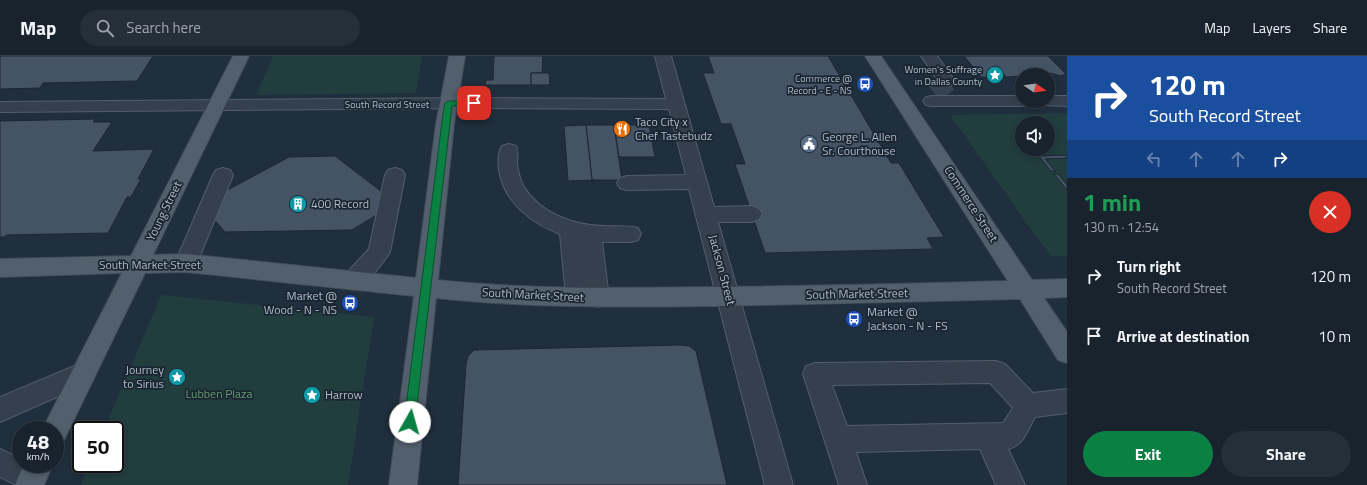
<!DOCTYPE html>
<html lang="en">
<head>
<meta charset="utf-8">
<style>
	:root { --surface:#18232e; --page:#252f3a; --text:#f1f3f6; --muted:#9fa4aa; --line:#36404a; --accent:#0b8043 }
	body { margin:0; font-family:"Titillium Web",sans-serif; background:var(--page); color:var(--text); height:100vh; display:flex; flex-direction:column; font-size:15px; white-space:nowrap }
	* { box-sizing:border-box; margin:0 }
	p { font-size:13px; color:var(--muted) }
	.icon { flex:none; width:22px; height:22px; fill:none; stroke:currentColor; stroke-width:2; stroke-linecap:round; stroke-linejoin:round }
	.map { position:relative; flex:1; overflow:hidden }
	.sheet { display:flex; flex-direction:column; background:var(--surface); width:300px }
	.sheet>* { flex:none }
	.top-card { background:#1a4fa0; color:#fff; overflow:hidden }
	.needle { width:26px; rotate:103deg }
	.controls { position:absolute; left:1015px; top:12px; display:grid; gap:8px }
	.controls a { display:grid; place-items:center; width:40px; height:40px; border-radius:50%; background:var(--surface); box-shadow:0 2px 6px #0003,0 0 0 1px var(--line); font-size:20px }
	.speed { position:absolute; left:12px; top:365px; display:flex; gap:8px; font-size:20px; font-weight:700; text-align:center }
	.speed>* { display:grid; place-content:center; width:52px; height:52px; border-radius:50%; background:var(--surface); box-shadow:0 2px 6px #0003,0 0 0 1px var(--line); line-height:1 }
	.speed small { font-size:10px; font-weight:400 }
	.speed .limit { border:2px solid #111; border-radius:6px; background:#fff; color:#111 }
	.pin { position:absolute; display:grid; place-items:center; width:34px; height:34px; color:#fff; margin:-17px; border-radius:8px; box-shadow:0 2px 6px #0006 }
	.me { position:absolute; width:44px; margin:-22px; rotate:7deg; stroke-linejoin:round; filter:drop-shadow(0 0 3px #0008) }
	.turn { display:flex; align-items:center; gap:14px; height:84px; padding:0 16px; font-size:18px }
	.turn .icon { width:52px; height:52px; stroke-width:2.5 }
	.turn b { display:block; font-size:28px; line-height:34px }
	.lanes { display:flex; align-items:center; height:38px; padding:0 16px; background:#0003; justify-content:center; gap:20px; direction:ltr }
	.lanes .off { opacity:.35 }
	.round { display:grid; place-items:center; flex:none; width:42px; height:42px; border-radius:21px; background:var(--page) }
	.head { display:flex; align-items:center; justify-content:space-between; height:68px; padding:0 16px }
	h1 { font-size:24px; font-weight:700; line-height:30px; color:#1e9e55 }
	.button { display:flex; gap:8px; margin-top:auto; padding:8px 16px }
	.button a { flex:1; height:46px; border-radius:24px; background:var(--accent); color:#fff; font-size:16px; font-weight:700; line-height:46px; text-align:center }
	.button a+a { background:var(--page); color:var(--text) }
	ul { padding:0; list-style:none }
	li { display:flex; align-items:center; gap:12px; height:60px; padding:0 16px }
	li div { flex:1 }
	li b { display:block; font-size:15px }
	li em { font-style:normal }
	header { display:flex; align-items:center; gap:24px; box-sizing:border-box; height:56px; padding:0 20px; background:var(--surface); border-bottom:1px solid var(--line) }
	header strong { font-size:19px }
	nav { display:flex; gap:22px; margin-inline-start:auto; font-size:14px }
	.search { width:280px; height:36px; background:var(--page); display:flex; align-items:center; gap:10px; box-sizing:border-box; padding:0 14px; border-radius:22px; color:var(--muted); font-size:15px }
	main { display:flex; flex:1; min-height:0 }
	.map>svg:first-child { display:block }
	.green { fill:#223d3e; fill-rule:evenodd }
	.building { fill:#445464; stroke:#1c2734 }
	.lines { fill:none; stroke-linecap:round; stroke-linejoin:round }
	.minor-tunnel { stroke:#354452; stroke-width:18; stroke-dasharray:18 9; stroke-linecap:butt }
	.minor-casing { stroke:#525e6b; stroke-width:2 }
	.major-casing { stroke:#414c59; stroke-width:2 }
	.minor { fill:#34404d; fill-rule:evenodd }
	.major { fill:#52606d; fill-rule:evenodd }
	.route { fill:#0b8043; stroke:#07532c }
	.labels { text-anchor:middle; stroke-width:3.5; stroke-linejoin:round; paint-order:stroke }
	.far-poi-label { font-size:10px; fill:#afbbc9; stroke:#1a2532; text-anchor:end }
	.far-street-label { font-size:10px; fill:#afbbc9; stroke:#1a2532 }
	.poi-label { font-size:12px; fill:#afbbc9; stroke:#1a2532; text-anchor:start }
	.street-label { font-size:12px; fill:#afbbc9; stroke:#1a2532 }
	.park-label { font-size:12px; fill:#649c6d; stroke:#1a2532 }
</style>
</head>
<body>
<header>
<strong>Map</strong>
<div class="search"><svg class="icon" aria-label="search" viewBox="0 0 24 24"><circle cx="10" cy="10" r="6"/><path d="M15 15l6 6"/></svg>Search here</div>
<nav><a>Map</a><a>Layers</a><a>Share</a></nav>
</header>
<main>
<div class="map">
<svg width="1067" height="429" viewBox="0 0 1067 429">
	<rect width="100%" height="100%" fill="#202f3d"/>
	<g class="green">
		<polygon points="273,0 422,0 416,37 256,39"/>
		<path d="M1067 57V200H1050L950 59ZM1022 67H1048V93H1022Z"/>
		<polygon points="161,239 374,261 348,429 81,429 89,408 115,408 115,374 104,374"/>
	</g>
	<g class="building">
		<polygon points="0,0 153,0 137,25 43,27 40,32 0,33"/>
		<polygon points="494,0 543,0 542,17 531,17 531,29 485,29 486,24 493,24"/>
		<polygon points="708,0 828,0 891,107 899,107 944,181 927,182 933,193 765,197 735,108 745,108 731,68 721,68 703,17 714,17"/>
		<polygon points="964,0 1048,0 1066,18 1061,20 1050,17 1040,17 1042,19 1006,21 1003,17 990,17 987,21 982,21 972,16 974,12"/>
		<polygon points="531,17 549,17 550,29 531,29"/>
		<polygon points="96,63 93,66 112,66 93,95 154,93 138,123 141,123 131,141 127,141 108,177 6,179 5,181 0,181 0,65"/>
		<polygon points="586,69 614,69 622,124 592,124"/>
		<polygon points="586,69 592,124 568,125 564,70"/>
		<polygon points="614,69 649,69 655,101 619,101"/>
		<polygon points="1067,99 1067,102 1045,103 1055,115 1051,115 1039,100"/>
		<polygon points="335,100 382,136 378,158 352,174 225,176 211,160 220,138 289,101"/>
		<polygon points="1054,118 1058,118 1067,129 1067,134"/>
		<polygon points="680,289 689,290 696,295 727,429 458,429 466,308 468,300 474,294"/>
	</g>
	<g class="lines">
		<polyline class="minor-tunnel" points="936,25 947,39"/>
		<defs>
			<g id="minor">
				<polygon points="655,0 671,0 714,151 752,150 759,153 762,158 759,163 752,166 718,166 793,429 765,429 689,133 627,134 620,132 617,127 620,122 627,120 686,119 669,53 474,52 0,56 0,46 474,42 666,43"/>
				<polygon points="921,0 937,0 955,25 953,29 947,30 941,29"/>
				<polygon points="932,40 1022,40 1022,45 1031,45 1028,49 1022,50 932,50 926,49 923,45 926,41"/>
				<polygon points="1048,40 1067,40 1067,50 1042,49 1039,45 1048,45"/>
				<path d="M509 88 516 90C519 96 517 101 517 107 518 115 520 124 524 131 540 157 573 169 602 170 614 171 627 169 638 172L641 178 638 184 631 186H602L609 242 606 249 598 251 590 249 587 243 585 248 577 250 569 248 566 241 560 178C531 167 504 146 499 114 498 106 498 96 502 90Z"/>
				<polygon points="223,112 230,114 233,119 197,207 194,213 186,216 178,213 175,207 213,119 216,114"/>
				<path d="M395 112 402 114 405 119 390 196C386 203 367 227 361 231 355 235 350 233 345 231L342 225 345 219 369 193 385 119 388 114Z"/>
				<path d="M996 305 1005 308 1033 337 1067 333V357L1035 361C1027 375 1024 389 1008 393L1025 429H996L980 393 856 396 867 429H839L803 318 806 310 815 307ZM990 327 1013 352 1003 367 847 370 832 329Z"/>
				<polygon points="84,306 93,309 96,317 93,325 0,366 0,341"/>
				<polygon points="0,393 21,403 21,408 33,408 42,412 46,422 43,429 16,429 0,421"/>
			</g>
			<g id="major">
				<path d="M233 0H249L153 199 186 198 416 222 436 68 449 0H465L454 68 438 224C529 234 621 232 712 231 811 230 910 228 1008 225L865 0H881L1032 224 1067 223V241L1044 242 1067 276V307L1058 304 1020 243C918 246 816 248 714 250 622 251 528 252 436 242L417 429H389L414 240 186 216 145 217 64 384 55 388V374H42L122 217 0 221V203L131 200Z"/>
				<polygon points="24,408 53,408 44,429 15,429"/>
			</g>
		</defs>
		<use href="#minor" class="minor-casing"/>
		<use href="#major" class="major-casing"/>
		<use href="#minor" class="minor"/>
		<use href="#major" class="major"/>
	</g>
	<polygon class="route" points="449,45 474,45 477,47 474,49 452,50 415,366 414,370 410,371 406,370 404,366 443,58 445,47"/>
	<defs>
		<symbol id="sight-disc" viewBox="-11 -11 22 22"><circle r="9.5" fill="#0f9aa8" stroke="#1a2532"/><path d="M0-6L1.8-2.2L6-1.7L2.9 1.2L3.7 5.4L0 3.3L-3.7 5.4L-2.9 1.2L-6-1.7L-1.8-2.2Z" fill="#fff"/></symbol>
		<symbol id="bus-disc" viewBox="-11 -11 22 22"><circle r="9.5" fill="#1a4fb4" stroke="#1a2532"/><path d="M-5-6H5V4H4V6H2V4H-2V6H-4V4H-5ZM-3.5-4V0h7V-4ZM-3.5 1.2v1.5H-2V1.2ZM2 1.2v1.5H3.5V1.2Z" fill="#fff"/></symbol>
		<symbol id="restaurant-disc" viewBox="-11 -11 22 22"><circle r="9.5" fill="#e8710a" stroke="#1a2532"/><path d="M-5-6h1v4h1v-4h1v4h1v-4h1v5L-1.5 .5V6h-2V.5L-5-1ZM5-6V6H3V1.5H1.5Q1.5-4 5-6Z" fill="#fff"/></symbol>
		<symbol id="civic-disc" viewBox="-11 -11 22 22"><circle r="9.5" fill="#5c6f8a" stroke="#1a2532"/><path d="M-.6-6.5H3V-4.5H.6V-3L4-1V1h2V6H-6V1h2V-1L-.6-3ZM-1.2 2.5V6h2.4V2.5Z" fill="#fff"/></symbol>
		<symbol id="building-disc" viewBox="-11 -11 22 22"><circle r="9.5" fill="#0f9aa8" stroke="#1a2532"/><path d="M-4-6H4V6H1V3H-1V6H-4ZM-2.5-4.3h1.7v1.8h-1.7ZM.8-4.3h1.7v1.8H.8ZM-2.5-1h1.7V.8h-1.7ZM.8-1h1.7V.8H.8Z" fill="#fff"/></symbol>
	</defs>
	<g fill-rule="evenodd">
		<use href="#sight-disc" x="985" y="9" width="20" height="20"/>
		<use href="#bus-disc" x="855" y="18" width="20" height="20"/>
		<use href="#restaurant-disc" x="612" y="63" width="20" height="20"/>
		<use href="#civic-disc" x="799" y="78" width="20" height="20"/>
		<use href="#building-disc" x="288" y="138" width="20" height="20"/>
		<use href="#bus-disc" x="340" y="237" width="20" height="20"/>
		<use href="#bus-disc" x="844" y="253" width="20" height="20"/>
		<use href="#sight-disc" x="167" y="311" width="20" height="20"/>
		<use href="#sight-disc" x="302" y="329" width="20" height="20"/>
	</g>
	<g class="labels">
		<g class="far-poi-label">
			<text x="982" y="17">Women's Suffrage<tspan x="982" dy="12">in Dallas County</tspan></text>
			<text x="852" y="26">Commerce @<tspan x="852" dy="12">Record - E - NS</tspan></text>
		</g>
		<g class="far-street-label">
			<text x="387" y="52">South Record Street</text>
		</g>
		<g class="poi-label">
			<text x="635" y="70">Taco City x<tspan x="635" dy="14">Chef Tastebudz</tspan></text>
			<text x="822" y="85">George L. Allen<tspan x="822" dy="14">Sr. Courthouse</tspan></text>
			<text x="311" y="152">400 Record</text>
			<text x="337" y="244" text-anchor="end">Market @<tspan x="337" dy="14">Wood - N - NS</tspan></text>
			<text x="867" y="260">Market @<tspan x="867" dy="14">Jackson - N - FS</tspan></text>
			<text x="164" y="318" text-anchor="end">Journey<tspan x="164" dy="14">to Sirius</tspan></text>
			<text x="325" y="343">Harrow</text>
		</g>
		<g class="street-label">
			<text transform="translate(971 148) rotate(57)" y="4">Commerce Street</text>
			<text transform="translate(164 155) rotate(-64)" y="4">Young Street</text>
			<text x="150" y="213">South Market Street</text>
			<text transform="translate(722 214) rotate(75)" y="4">Jackson Street</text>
			<text transform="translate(857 238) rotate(-1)" y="4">South Market Street</text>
			<text transform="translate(533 239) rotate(3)" y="4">South Market Street</text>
		</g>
		<g class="park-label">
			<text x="219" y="342">Lubben Plaza</text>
		</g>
	</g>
</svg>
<div class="controls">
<a><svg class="needle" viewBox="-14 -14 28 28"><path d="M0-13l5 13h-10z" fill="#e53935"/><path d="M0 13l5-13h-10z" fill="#9fa4aa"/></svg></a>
<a><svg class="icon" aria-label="sound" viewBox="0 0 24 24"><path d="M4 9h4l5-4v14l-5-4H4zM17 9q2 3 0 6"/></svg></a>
</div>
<div class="speed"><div>48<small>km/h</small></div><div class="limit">50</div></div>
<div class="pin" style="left:474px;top:47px;background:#d93025"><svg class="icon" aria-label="arrive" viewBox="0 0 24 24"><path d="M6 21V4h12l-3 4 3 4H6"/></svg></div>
<svg class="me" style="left:410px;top:366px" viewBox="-20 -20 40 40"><circle r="19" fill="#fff"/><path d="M0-13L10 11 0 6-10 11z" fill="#0b8043"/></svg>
</div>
<section class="sheet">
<div class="top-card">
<div class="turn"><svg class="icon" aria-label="right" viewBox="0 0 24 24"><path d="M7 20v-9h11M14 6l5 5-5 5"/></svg><div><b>120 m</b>South Record Street</div></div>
<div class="lanes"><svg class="icon off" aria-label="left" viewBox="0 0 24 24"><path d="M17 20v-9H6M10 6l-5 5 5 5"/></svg><svg class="icon off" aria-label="ahead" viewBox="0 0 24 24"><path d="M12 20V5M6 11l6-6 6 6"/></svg><svg class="icon off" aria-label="ahead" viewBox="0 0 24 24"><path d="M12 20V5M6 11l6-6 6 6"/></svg><svg class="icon" aria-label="right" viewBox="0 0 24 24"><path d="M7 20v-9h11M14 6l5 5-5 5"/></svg></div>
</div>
<div class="head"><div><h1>1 min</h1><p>130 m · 12:54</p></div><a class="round" style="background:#d93025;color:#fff"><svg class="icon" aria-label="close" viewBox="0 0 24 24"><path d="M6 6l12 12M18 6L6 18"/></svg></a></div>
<ul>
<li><svg class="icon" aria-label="right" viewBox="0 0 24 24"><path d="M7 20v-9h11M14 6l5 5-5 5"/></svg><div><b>Turn right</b><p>South Record Street</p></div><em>120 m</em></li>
<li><svg class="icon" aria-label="arrive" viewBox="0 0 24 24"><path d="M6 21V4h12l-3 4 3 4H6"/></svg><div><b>Arrive at destination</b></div><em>10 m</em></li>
</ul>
<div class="button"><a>Exit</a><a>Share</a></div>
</section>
</main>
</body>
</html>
